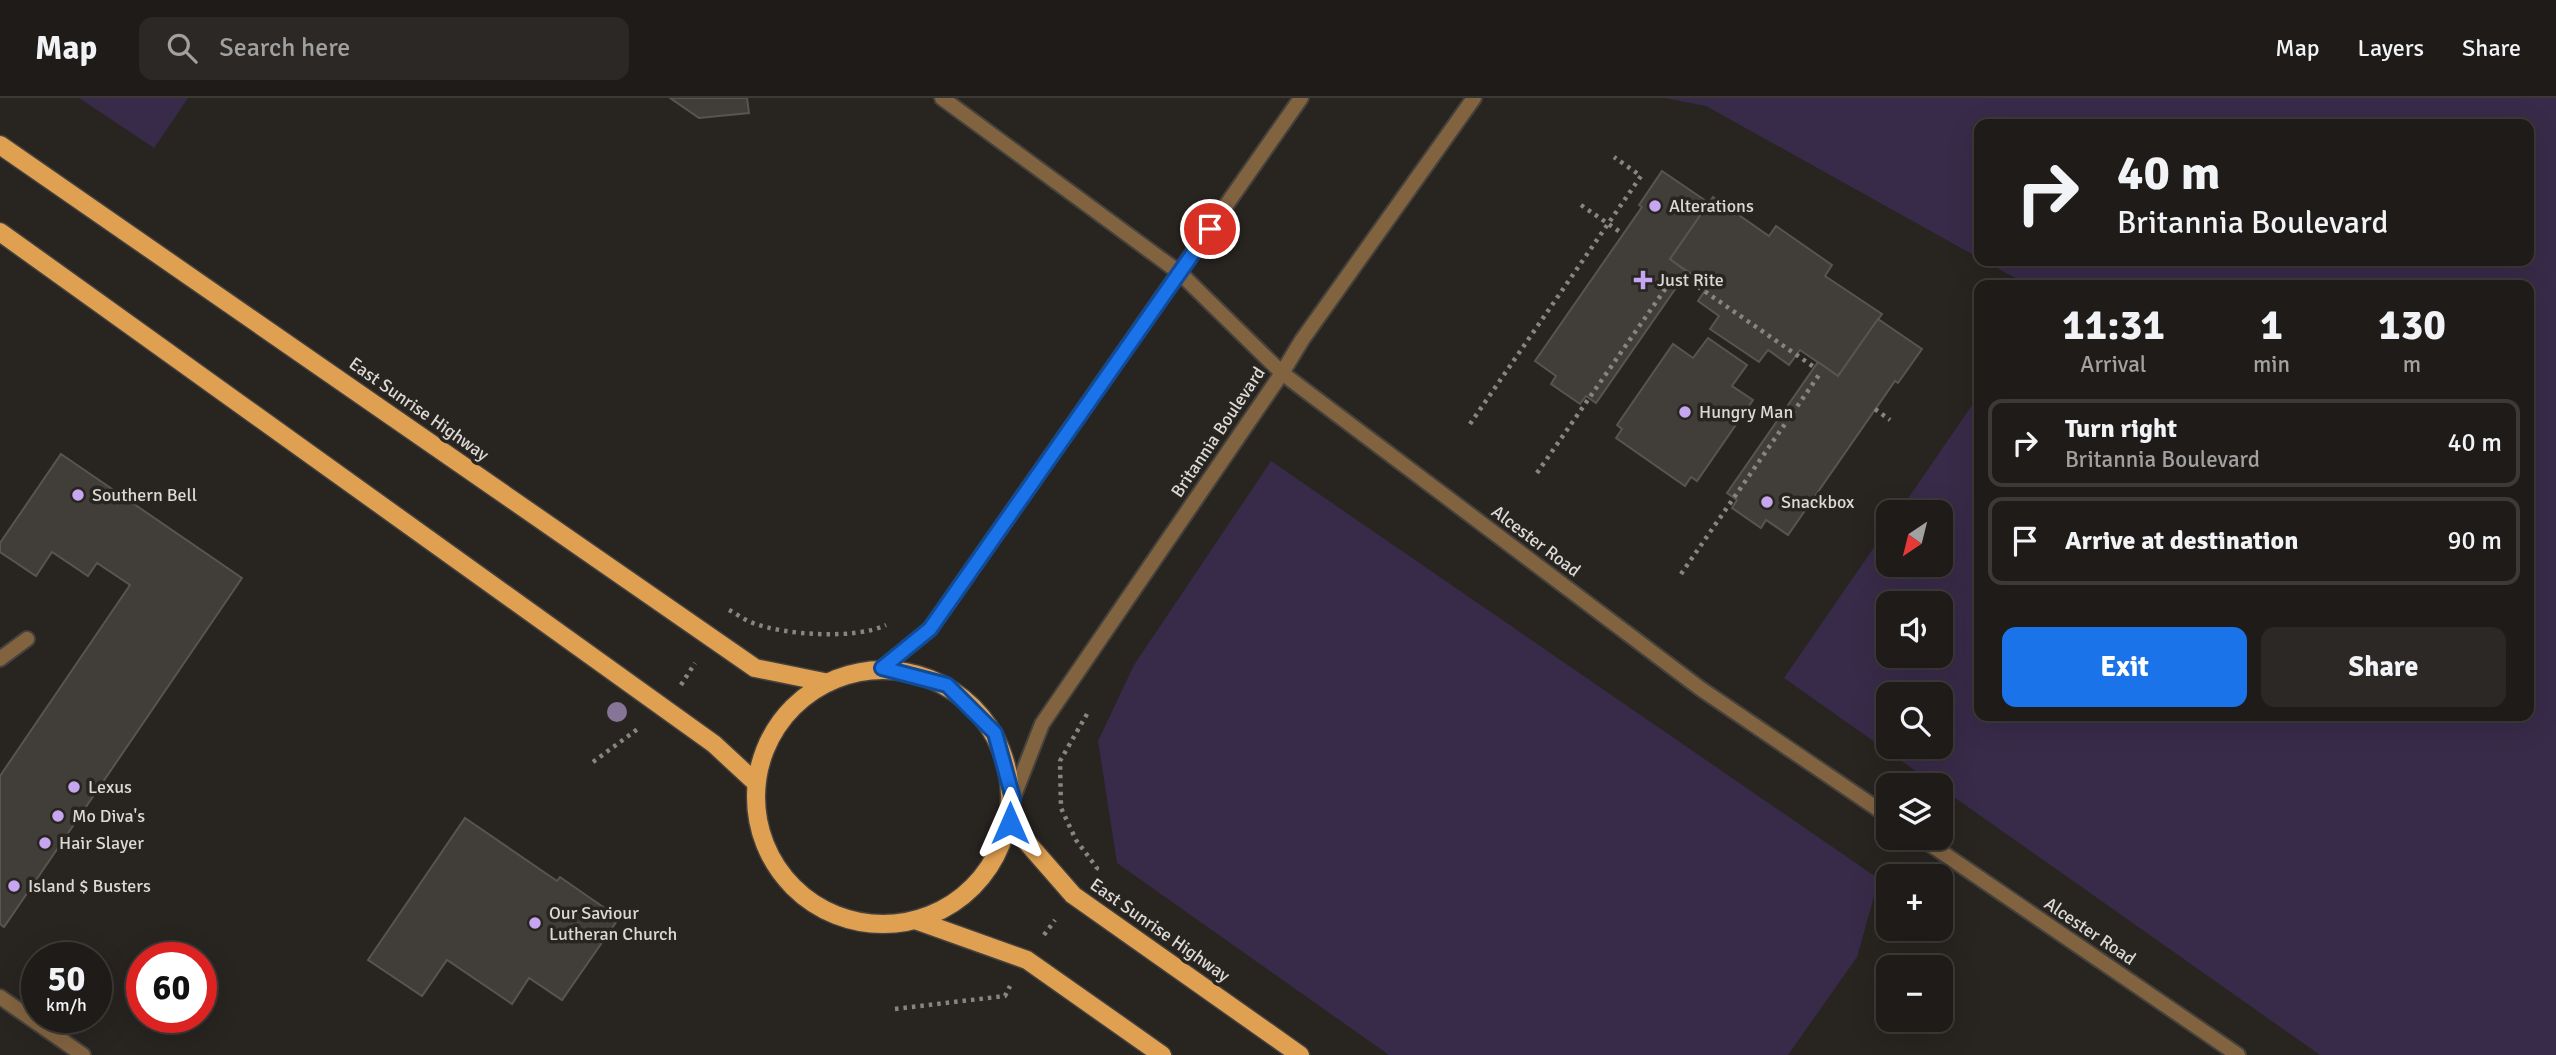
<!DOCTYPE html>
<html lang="en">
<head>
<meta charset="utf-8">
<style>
	:root { --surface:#1e1b18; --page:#2b2825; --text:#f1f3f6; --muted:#a1a1a2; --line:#3c3937; --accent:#1a73e8 }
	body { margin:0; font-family:Signika,sans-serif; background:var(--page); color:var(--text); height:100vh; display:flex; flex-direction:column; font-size:26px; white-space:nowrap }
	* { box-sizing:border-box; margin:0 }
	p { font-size:23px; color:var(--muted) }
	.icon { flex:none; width:38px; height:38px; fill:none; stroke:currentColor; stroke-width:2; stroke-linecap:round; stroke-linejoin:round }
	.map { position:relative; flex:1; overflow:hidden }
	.panel { position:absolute; left:1974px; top:182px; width:560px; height:441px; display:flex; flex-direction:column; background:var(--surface); border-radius:14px; box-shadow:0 7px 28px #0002,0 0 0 2px var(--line) }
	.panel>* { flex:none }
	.banner { position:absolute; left:1974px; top:21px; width:560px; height:147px; border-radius:14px; box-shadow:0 7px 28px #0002,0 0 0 2px var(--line); background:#1e1b18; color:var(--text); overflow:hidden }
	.needle { width:46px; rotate:215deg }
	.controls { position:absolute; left:1876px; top:402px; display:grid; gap:14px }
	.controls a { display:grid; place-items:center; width:77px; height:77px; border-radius:14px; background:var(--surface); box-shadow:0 7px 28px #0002,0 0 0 2px var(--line); font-size:35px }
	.speed { position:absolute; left:21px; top:844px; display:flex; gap:14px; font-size:35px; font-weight:700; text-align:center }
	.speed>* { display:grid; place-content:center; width:91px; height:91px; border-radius:50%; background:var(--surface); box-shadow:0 7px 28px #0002,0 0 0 2px var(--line); line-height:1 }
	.speed small { font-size:18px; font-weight:400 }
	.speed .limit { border:10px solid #d22; background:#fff; color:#111 }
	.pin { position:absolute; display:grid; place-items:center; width:60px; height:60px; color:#fff; margin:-30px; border:4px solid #fff; border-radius:50%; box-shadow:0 2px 7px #0007 }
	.me { position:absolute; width:77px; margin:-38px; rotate:0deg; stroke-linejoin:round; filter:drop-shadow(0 0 5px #0008) }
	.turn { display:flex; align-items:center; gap:24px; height:147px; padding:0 28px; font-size:32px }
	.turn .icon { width:91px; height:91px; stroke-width:2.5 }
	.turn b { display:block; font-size:49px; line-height:60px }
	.eta { display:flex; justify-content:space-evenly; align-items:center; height:119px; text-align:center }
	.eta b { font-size:42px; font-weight:700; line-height:49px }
	.primary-button { display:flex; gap:14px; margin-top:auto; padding:14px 28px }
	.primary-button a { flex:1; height:80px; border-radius:14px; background:var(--accent); color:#fff; font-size:28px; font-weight:700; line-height:80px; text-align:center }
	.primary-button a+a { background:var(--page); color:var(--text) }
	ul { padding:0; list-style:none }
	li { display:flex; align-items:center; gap:21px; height:88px; margin:0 14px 10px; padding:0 14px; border:4px solid var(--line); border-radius:14px }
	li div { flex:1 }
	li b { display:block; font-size:26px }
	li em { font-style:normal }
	header { display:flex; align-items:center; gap:42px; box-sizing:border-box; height:98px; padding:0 35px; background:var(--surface); border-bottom:2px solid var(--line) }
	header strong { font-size:33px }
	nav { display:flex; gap:38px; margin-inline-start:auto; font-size:24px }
	.search { width:490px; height:63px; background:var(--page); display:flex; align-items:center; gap:18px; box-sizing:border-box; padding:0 24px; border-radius:14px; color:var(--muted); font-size:26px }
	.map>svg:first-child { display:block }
	.green { fill:#382b49; fill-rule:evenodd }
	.building { fill:#413d38; stroke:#58544f; stroke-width:2 }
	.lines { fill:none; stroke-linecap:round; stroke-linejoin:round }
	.service-casing { stroke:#45413d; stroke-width:18 }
	.minor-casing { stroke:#45413d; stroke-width:18 }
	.primary-casing { stroke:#45413d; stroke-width:21 }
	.path { stroke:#888581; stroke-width:4.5; stroke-dasharray:3.5 5; stroke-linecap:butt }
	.service { stroke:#826340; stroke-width:14 }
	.minor { stroke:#826340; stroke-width:14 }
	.primary { stroke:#e0a052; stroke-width:18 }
	.tree { fill:#867596 }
	.route-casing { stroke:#114b97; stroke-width:18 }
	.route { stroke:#1a73e8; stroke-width:12 }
	.poi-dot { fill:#c6a6f0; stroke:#282420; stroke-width:2.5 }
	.labels { text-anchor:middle; stroke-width:7; stroke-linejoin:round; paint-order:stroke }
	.poi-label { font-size:18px; fill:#dbd8d5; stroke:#282420; text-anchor:start }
	.street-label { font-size:18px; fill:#dbd8d5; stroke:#282420 }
</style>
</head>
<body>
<header>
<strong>Map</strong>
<div class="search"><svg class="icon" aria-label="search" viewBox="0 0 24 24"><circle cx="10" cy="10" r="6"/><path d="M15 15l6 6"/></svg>Search here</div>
<nav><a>Map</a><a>Layers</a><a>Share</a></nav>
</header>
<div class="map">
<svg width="2556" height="957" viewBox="0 0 2556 957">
	<rect width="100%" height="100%" fill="#282420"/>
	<g class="green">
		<polygon points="79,0 188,0 154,50"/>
		<path d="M1664 0H2556V957H2320L1941 690V688H1937L1784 580 1888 429V467H1941V415H1898L1979 297V618H2529V187H2028L1984 163H2529V26H1979V160L1706 8ZM1888 506H1941V558H1888ZM1888 597H1941V649H1888Z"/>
		<polygon points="1271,363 1879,781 1857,859 1788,957 1389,957 1117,765 1098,643 1134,567"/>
	</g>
	<g class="building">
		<polygon points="670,0 747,0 749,15 699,20"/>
		<polygon points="1662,73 1709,105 1670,161 1687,174 1596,305 1586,298 1580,306 1551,286 1556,278 1535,263 1642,109 1639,107"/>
		<polygon points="1713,99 1769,138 1776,128 1832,167 1825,178 1882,216 1838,278 1800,252 1789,267 1768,252 1759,264 1710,231 1719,218 1698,203 1708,188 1670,161"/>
		<polygon points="1878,221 1922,251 1898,285 1895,283 1788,437 1766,422 1761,430 1732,410 1737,402 1727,395 1818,264 1838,278"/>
		<polygon points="1708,240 1747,267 1732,288 1753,302 1697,383 1691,379 1685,388 1616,340 1622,331 1617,327 1673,246 1693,260"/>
		<polygon points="61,356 242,480 4,829 0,826 0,678 130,487 97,465 88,478 52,454 36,478 0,454 0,445"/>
		<polygon points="465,720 557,783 560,779 619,820 562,902 529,880 512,906 447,862 422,898 368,862"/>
	</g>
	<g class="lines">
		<defs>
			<g id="service">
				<polyline points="942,0 1180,175"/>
				<polyline points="0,561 27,541"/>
			</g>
			<g id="minor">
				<polyline points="1180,175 1282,275 1701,591 1888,718"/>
				<polyline points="882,570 930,531 1301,0"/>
				<polyline points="1013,700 1042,626 1282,275 1302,242 1474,0"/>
				<polyline points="1921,740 2238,957"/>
				<polyline points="0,899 83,957"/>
			</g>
			<g id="primary">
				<polyline points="0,47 755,570 824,584"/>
				<polyline points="0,134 714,646 755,684"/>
				<circle cx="883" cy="699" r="127"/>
				<polyline points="1010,725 1073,797 1300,957"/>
				<polyline points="918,823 1027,862 1162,957"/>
			</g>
		</defs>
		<use href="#service" class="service-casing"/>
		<use href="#minor" class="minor-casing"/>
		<use href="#primary" class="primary-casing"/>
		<g class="path">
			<polyline points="1581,107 1623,136"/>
			<polyline points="1684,179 1814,269"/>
			<polyline points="1875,311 1890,322"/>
			<polyline points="1470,326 1641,78 1614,59"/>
			<polyline points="1537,375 1677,174"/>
			<polyline points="1681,476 1821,274"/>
			<path d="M729 512C737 516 744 522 753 525 784 537 855 542 886 527"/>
			<polyline points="681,587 695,565"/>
			<polyline points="1087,616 1060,663 1061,710 1076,742 1097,770 1094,774"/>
			<polyline points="593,664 639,630"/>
			<polyline points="1044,837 1055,822"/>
			<polyline points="895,911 1005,898 1010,888"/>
		</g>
		<use href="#service" class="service"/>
		<use href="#minor" class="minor"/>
		<use href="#primary" class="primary"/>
	</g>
	<circle class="tree" cx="617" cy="614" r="10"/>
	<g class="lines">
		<defs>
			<polyline id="route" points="1010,725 1013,700 995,635 947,587 882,570 930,531 1210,131"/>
		</defs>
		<use href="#route" class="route-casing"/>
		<use href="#route" class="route"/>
	</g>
	<g class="poi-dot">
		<circle cx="1655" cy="108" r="7"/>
		<path d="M1639.5 171.5h7v7h7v7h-7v7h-7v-7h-7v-7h7z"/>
		<circle cx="1685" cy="314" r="7"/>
		<circle cx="78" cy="397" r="7"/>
		<circle cx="1767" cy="404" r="7"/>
		<circle cx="74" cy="689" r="7"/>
		<circle cx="58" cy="718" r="7"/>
		<circle cx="45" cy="745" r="7"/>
		<circle cx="14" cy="788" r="7"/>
		<circle cx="535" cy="825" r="7"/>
	</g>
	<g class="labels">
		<g class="poi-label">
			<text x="1669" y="114">Alterations</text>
			<text x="1657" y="188">Just Rite</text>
			<text x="1699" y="320">Hungry Man</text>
			<text x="92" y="403">Southern Bell</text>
			<text x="1781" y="410">Snackbox</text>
			<text x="88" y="695">Lexus</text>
			<text x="72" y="724">Mo Diva's</text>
			<text x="59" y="751">Hair Slayer</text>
			<text x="28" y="794">Island $ Busters</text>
			<text x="549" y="821">Our Saviour<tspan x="549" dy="21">Lutheran Church</tspan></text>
		</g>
		<g class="street-label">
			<text transform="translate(419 311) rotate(35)" y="6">East Sunrise Highway</text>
			<text transform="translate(1218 334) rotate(-56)" y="6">Britannia Boulevard</text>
			<text transform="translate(1536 443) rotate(37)" y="6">Alcester Road</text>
			<text transform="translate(1160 832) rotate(35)" y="6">East Sunrise Highway</text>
			<text transform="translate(2090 833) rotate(34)" y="6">Alcester Road</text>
		</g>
	</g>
</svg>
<div class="controls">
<a><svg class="needle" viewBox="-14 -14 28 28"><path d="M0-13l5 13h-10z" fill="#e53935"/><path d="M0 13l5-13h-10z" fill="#a1a1a2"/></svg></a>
<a><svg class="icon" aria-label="sound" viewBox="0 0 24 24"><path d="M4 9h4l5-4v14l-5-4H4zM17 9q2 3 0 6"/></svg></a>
<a><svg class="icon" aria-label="search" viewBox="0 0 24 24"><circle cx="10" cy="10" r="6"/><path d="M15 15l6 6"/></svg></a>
<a><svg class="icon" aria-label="layers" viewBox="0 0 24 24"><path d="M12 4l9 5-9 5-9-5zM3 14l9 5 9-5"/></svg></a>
<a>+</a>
<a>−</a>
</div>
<div class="speed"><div>50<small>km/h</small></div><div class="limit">60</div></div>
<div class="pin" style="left:1210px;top:131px;background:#d93025"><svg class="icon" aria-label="arrive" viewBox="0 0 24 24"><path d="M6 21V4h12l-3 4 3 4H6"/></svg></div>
<svg class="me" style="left:1010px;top:725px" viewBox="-20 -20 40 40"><path d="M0-17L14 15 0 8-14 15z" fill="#1a73e8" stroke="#fff" stroke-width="4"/></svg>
<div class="banner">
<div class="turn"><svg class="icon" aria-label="right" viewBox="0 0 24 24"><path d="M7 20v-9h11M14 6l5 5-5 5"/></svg><div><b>40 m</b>Britannia Boulevard</div></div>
</div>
<section class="panel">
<div class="eta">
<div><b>11:31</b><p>Arrival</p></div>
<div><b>1</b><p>min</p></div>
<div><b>130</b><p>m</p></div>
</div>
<ul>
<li><svg class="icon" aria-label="right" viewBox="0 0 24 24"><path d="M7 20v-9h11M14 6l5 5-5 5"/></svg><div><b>Turn right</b><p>Britannia Boulevard</p></div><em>40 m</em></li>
<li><svg class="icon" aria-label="arrive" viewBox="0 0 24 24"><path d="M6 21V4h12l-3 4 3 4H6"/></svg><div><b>Arrive at destination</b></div><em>90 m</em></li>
</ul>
<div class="primary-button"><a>Exit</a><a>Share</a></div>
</section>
</div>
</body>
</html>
